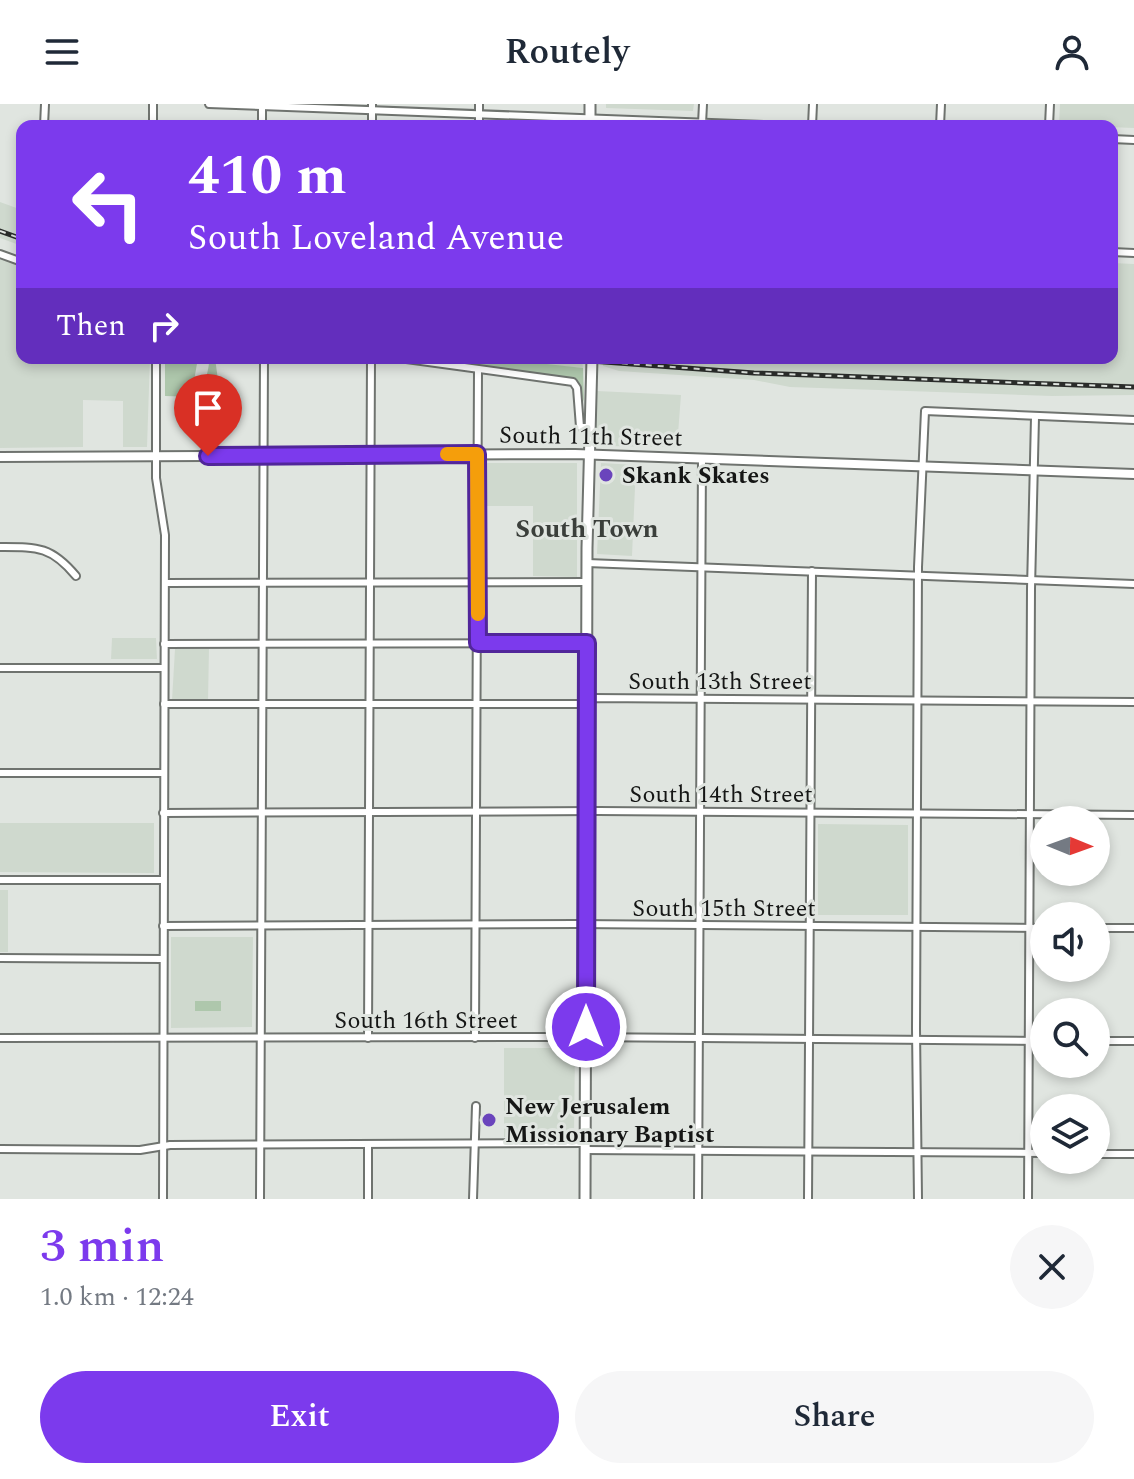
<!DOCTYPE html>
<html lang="en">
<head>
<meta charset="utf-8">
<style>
	:root { --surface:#fff; --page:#f6f6f7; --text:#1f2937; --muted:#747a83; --accent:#7c3aed }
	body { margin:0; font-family:Spectral,serif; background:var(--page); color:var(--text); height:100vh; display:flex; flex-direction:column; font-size:30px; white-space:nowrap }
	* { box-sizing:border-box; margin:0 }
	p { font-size:26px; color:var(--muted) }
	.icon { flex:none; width:44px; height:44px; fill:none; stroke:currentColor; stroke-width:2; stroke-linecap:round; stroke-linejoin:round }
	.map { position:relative; height:1095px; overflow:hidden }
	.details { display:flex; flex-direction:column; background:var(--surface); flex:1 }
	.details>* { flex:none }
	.banner { position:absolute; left:16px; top:16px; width:1102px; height:244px; border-radius:16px; box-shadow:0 4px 12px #0003; background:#7c3aed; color:#fff; overflow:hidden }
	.needle { width:52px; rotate:91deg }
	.controls { position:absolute; left:1030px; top:702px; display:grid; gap:16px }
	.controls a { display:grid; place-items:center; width:80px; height:80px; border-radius:50%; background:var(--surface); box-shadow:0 4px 12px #0003; font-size:40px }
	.pin { position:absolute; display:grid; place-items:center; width:68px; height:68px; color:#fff; margin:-82px -34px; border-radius:50% 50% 50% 0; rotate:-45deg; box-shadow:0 0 8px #0007 }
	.pin .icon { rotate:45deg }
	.me { position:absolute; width:88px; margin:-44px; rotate:0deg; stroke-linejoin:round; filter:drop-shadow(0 0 6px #0008) }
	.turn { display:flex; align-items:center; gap:28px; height:168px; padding:0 40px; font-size:36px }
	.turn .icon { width:104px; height:104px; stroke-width:2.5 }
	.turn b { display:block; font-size:56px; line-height:68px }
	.then { display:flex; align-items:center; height:76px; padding:0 40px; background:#0003; gap:16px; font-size:30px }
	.round { display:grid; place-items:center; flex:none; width:84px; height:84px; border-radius:42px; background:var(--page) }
	.summary { display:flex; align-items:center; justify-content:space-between; height:136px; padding:0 40px }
	h1 { font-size:48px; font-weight:600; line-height:60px; color:var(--accent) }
	.primary-button { display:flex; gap:16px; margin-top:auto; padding:16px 40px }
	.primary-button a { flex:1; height:92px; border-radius:48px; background:var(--accent); color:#fff; font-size:32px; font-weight:600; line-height:92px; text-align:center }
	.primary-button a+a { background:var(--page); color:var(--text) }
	header { display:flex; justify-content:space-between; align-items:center; height:104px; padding:0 40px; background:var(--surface); font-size:36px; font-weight:600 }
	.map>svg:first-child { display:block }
	.built { fill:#cfd9ce }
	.green { fill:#aec7ac }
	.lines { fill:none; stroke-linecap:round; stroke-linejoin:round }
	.minor-casing { stroke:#6f736f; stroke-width:10 }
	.tertiary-casing { stroke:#6f736f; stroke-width:12 }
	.secondary-casing { stroke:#6f736f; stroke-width:13 }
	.minor { stroke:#fff; stroke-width:6 }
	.tertiary { stroke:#fff; stroke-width:8 }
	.secondary { stroke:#fff; stroke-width:9 }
	.rail-casing { stroke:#2a2c2a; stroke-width:5 }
	.rail { stroke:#e0e5e0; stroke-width:2; stroke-dasharray:6; stroke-linecap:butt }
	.route-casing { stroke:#51269a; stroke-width:20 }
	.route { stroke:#7c3aed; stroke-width:14 }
	.slow { stroke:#f59e0b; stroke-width:14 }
	.poi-dot { fill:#6a44bc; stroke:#e0e5e0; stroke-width:3 }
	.labels { text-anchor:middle; stroke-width:6; stroke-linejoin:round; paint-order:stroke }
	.street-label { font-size:24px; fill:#151615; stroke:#e0e5e0 }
	.poi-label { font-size:24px; font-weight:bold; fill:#151615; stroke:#e0e5e0; text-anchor:start }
	.neighbourhood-label { font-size:26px; font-weight:bold; fill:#3b3f3b; stroke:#e0e5e0 }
</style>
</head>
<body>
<header><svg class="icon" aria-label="menu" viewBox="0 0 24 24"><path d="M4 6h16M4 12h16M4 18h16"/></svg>Routely<svg class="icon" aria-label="person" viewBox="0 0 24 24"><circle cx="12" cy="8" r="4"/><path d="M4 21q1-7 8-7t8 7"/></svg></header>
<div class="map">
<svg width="1134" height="1095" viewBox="0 0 1134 1095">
	<rect width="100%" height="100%" fill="#e0e5e0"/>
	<g class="built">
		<polygon points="606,0 694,0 693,7 606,4"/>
		<polygon points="1060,0 1134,0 1134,24 1059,21"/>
		<polygon points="0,98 22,106 22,142 0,134"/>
		<polygon points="0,154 22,161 22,254 150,254 147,343 123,343 123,297 83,296 83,343 0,344"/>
		<polygon points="1112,159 1134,160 1134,291 1052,292 790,283 754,276 619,267 603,262 603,254 1112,254"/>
		<polygon points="492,254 582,254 583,264 555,262"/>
		<polygon points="597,287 681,291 677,343 604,342 595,338"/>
		<polygon points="486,359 577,359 577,473 533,472 533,402 486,402"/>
		<polygon points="601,359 636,361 632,452 597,450"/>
		<polygon points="112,534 156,534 157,555 111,555"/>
		<polygon points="175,545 209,545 208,598 172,596"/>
		<polygon points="0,719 154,719 154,769 0,768"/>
		<polygon points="818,720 908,721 908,811 818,811"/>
		<rect x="0" y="786" width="8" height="62"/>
		<polygon points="171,833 253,833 252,923 171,924"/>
		<polygon points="504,944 575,944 574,1033 504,1033"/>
	</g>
	<g class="green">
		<polygon points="165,254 198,254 192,288 195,293 165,292"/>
		<path d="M209 254H215L218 276 215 285 210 287 206 285C204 274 210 265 209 254Z"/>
		<polygon points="424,254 492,254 583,264 584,298 577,277 572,274"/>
		<rect x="195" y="897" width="26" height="10"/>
	</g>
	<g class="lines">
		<defs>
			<g id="minor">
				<polyline points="153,0 153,22"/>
				<polyline points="209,0 791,22"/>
				<polyline points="479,0 479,22"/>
				<polyline points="702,20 703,0"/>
				<polyline points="44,22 45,0"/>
				<polyline points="262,22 262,2"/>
				<polyline points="372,22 372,0"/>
				<polyline points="812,22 813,0"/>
				<polyline points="940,22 941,0"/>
				<polyline points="1049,22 1050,0"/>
				<polyline points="1112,35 1134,36"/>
				<polyline points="1112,148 1134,149"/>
				<polyline points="0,150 22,158"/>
				<polyline points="156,254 156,374 165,431 163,1095"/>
				<polyline points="399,254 573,278 577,284 580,323 589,323"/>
				<path d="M0 443C37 443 51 442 76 472"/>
				<polyline points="587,459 1134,480"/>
				<polyline points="165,479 587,478"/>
				<polyline points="164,540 587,539"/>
				<polyline points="0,564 164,564"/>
				<polyline points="164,600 587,600 593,594 1134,598"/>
				<polyline points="0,669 163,669"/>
				<polyline points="163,709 598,707 1134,711"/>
				<polyline points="0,776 163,776"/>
				<polyline points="163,822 576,820 1044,824"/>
				<polyline points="1096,824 1134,824"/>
				<polyline points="0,854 163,855"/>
				<polyline points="0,934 574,933 1044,937"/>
				<polyline points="368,934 371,254"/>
				<polyline points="475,934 478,266"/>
				<polyline points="1096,937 1134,937"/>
				<polyline points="368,1040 368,1095"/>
				<polyline points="0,1045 140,1046 170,1041 585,1039"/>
				<polyline points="585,1046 1044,1049"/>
				<polyline points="1096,1050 1134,1050"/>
				<polyline points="260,1095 264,254"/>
				<polyline points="473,1095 476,1002"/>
				<polyline points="698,1095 702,354"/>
				<polyline points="808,1095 812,467"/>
				<polyline points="918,1095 916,925 918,463 925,307 1134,316"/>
				<polyline points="1028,1095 1031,485 1035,313"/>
			</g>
			<polyline id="tertiary" points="0,353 575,350 1134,370"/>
			<g id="secondary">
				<polyline points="590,0 590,22"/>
				<polyline points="585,1095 587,444 592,254"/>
			</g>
		</defs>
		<use href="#minor" class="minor-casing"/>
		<use href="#tertiary" class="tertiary-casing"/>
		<use href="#secondary" class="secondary-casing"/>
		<use href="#minor" class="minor"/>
		<use href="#tertiary" class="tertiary"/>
		<use href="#secondary" class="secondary"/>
		<defs>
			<g id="rail">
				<polyline points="0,127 22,135"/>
				<polyline points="550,254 754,269 1134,283"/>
			</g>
		</defs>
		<use href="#rail" class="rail-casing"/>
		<use href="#rail" class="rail"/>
	</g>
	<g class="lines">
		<defs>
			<polyline id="route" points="208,352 477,350 478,539 587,539 586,923"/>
		</defs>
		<use href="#route" class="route-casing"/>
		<use href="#route" class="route"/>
		<polyline class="slow" points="447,350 477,350 478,510"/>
	</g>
	<g class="poi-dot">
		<circle cx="606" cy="371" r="8"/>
		<circle cx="489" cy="1016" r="8"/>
	</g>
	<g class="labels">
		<g class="street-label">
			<text transform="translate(591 332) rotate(1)" y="8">South 11th Street</text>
			<text x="720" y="585">South 13th Street</text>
			<text x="721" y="698">South 14th Street</text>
			<text x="724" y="812">South 15th Street</text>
			<text x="426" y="924">South 16th Street</text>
		</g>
		<g class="poi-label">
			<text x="622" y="379">Skank Skates</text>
			<text x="505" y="1010">New Jerusalem<tspan x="505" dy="28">Missionary Baptist</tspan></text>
		</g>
		<g class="neighbourhood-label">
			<text x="587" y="433">South Town</text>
		</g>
	</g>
</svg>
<div class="controls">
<a><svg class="needle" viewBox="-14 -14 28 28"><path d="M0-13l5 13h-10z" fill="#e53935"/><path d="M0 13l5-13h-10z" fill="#747a83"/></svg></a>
<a><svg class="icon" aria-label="sound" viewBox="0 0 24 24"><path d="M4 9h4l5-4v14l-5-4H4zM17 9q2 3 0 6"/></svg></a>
<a><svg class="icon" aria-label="search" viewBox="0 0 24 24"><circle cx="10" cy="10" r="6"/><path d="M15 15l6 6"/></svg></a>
<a><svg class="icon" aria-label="layers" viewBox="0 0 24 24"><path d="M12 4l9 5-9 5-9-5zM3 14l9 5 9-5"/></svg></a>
</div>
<div class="pin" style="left:208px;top:352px;background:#d93025"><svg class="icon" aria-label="arrive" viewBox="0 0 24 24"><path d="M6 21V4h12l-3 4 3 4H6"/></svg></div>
<svg class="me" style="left:586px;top:923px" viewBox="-20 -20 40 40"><circle r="17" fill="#7c3aed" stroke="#fff" stroke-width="3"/><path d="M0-11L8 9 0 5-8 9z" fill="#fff"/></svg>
<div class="banner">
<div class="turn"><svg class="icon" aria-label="left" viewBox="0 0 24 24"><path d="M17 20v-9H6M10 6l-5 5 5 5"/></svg><div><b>410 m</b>South Loveland Avenue</div></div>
<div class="then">Then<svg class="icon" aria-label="right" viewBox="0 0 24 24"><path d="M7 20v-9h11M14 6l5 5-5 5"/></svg></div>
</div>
</div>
<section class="details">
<div class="summary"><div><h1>3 min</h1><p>1.0 km · 12:24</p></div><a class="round"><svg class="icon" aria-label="close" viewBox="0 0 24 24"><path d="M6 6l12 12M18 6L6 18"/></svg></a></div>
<div class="primary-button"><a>Exit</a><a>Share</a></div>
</section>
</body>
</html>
